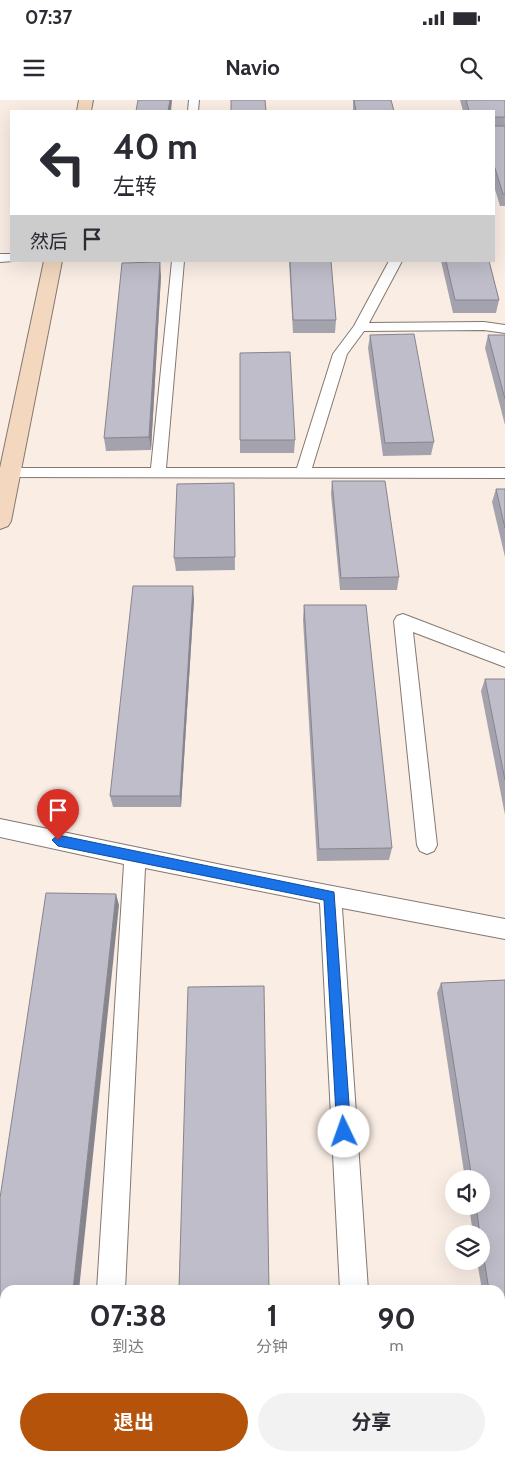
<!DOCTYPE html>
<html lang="zh">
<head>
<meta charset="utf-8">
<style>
	:root { --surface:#fff; --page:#f2f2f3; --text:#2b2b33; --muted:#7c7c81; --accent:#b45309 }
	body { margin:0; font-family:Cabin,"Noto Sans SC",sans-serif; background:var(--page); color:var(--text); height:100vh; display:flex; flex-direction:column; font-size:19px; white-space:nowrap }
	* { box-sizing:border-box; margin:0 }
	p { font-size:16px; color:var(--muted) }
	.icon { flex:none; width:28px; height:28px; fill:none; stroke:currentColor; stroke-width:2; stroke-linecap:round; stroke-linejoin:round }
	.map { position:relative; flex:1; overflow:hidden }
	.drawer { position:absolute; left:0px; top:1185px; width:505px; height:176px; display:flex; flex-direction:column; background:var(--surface); border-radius:15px 15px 0 0; box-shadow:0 5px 20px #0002 }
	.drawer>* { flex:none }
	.top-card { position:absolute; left:10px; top:10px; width:485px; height:152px; border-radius:0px; box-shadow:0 5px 20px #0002; background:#fff; color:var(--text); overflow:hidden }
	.buttons { position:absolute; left:445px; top:1070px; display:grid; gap:10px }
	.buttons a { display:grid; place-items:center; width:45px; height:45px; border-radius:50%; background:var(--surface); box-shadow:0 5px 20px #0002; font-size:25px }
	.pin { position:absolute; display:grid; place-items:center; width:42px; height:42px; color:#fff; margin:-51px -21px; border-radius:50% 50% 50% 0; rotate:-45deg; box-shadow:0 0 5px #0007 }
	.pin .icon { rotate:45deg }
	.me { position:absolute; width:55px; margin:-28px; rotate:357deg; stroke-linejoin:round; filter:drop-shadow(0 0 4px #0008) }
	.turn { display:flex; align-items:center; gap:18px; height:105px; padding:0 20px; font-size:22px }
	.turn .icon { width:65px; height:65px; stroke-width:2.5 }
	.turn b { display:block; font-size:35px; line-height:42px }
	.then { display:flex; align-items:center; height:48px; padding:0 20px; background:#0003; gap:10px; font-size:19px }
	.eta { display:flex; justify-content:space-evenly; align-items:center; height:85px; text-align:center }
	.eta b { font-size:30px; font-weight:700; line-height:35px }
	.button { display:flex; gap:10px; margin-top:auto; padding:10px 20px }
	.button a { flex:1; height:58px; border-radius:30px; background:var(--accent); color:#fff; font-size:20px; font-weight:700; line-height:58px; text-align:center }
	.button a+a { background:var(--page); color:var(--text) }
	.status { display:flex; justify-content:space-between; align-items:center; height:35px; padding:0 25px; background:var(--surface); direction:ltr }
	.status svg { height:14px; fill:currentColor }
	header { display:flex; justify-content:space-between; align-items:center; height:65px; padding:0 20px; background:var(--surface); font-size:22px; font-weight:700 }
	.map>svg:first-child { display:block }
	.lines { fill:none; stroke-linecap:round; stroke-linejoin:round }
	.lane-casing { stroke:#837871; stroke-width:2 }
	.secondary-casing { stroke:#837871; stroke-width:2 }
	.lane { fill:#fff; fill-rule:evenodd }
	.secondary { fill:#f3d8bf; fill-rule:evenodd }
	.wall { fill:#a4a3ad }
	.shaded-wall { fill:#86848d }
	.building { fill:#bfbdc9; stroke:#86848d }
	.route { fill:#1a73e8; stroke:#114b97 }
</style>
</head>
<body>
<div class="status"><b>07:37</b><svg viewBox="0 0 49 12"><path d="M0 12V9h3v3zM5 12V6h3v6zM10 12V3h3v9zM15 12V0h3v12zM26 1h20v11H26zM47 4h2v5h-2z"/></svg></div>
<header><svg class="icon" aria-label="menu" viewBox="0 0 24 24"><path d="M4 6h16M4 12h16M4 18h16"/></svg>Navio<svg class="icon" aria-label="search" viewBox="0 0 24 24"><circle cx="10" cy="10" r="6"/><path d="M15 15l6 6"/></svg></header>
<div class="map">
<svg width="505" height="1361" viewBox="0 0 505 1361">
	<rect width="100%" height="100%" fill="#f9ede4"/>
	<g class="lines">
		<defs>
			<g id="lane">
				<polygon points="189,0 199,0 198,11 188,11"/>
				<polygon points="0,154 11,154 11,161 13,161 0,162"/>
				<polygon points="172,161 184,161 166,368 297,368 333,254 354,226 389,161 402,161 369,223 484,222 505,225 505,233 484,230 364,231 347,254 312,368 505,368 505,378 4,377 2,373 4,369 10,368 151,368"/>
				<polygon points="403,514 505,553 505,567 413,532 437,745 434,751 427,754 420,751 417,745 394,521 397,516"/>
				<polygon points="0,719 222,765 505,819 505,839 342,808 368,1190 340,1190 320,803 145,768 125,1190 97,1190 124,764 0,737"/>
				<rect x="86" y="1356" width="30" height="5"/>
				<rect x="349" y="1356" width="30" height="5"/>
			</g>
			<g id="secondary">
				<polygon points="79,0 93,0 91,11 77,11"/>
				<polygon points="44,161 62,161 11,421 8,426 0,429 0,368"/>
			</g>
		</defs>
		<use href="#lane" class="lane-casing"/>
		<use href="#secondary" class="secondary-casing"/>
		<use href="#lane" class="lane"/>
		<use href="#secondary" class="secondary"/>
	</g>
	<g class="wall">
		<polygon points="353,0 391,0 394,11 353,11"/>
		<polygon points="460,0 505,0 505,106 500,106 494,86 494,11 463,11"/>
		<polygon points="289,161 331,161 336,220 335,233 293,233"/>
		<polygon points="441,161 489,161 499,200 496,213 453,213"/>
		<polygon points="161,176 151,350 106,351 104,338"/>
		<polygon points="370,235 434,342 431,355 383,356 368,248"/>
		<polygon points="488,235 505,235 505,325 485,248"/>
		<polygon points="240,253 295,340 294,353 240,353"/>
		<polygon points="332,381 399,477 397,490 340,490 331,394"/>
		<polygon points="234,383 235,470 176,471 174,458"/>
		<polygon points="496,389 505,389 505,457 492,402"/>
		<polygon points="194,499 181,707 113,707 110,696"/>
		<polygon points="304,505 392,748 389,760 317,761 303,520"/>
		<polygon points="485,579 505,579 505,715 481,591"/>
		<polygon points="505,880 505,1343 500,1310 500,1190 482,1190 477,1161 481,1161 481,1134 473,1134 469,1106 481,1106 481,1079 465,1079 437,893 441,883"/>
	</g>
	<g class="shaded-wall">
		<polygon points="170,0 172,0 171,11 168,11"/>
		<polygon points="160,162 161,176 151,350 149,337"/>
		<polygon points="193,486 194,499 181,707 180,696"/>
		<polygon points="116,794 119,805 79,1190 73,1190"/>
		<polygon points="56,1356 61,1356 61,1361 55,1361"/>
	</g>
	<g class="building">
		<polygon points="138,0 170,0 168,11 136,11"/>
		<polygon points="231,0 265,0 266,11 231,11"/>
		<polygon points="354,0 391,0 394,11 356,11"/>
		<polygon points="466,0 505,0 505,17 494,17 494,11 469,11"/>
		<polygon points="494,26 505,26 505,94 503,94 494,65"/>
		<polygon points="290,161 331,161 336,220 293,220"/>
		<polygon points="446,161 489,161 499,200 455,200"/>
		<polygon points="160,162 149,337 104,338 122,163"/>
		<polygon points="414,234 434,342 385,343 370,235"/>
		<polygon points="488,235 505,235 505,299"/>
		<polygon points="290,252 295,340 240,340 240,253"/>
		<polygon points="332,381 385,381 399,477 341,478"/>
		<polygon points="234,383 235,457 174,458 177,384"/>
		<polygon points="496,389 505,389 505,428"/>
		<polygon points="133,486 193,486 180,696 110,696"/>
		<polygon points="304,505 366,505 392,748 319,749"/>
		<polygon points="485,579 505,579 505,680"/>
		<polygon points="46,793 116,794 73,1190 5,1190 5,1356 56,1356 55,1361 0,1361 0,1098"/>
		<polygon points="505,880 505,1294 500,1262 500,1190 489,1190 481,1141 481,1134 480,1134 476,1106 481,1106 481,1079 472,1079 441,883"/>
		<polygon points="264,886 269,1190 179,1190 188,887"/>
		<rect x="174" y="1356" width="97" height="5"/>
	</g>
	<polygon class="route" points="58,735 334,792 351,1032 349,1037 344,1039 339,1037 337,1032 324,800 58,746 52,740"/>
</svg>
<div class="buttons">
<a><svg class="icon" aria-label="sound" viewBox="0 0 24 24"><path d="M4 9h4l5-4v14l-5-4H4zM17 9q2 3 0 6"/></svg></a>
<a><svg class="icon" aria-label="layers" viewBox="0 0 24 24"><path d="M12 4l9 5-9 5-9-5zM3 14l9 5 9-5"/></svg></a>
</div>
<div class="pin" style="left:58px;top:740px;background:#d93025"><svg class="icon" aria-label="arrive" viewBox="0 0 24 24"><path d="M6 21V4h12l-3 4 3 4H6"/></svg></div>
<svg class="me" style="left:344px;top:1032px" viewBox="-20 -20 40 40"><circle r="19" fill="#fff"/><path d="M0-13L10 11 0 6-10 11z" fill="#1a73e8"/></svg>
<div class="top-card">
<div class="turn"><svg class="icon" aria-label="left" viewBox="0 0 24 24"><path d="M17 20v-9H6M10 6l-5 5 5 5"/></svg><div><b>40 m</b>左转</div></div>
<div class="then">然后<svg class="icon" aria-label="arrive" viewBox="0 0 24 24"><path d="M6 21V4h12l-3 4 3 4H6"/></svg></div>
</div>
<section class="drawer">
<div class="eta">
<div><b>07:38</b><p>到达</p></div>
<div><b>1</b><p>分钟</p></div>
<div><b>90</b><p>m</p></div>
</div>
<div class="button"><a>退出</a><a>分享</a></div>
</section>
</div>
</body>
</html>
